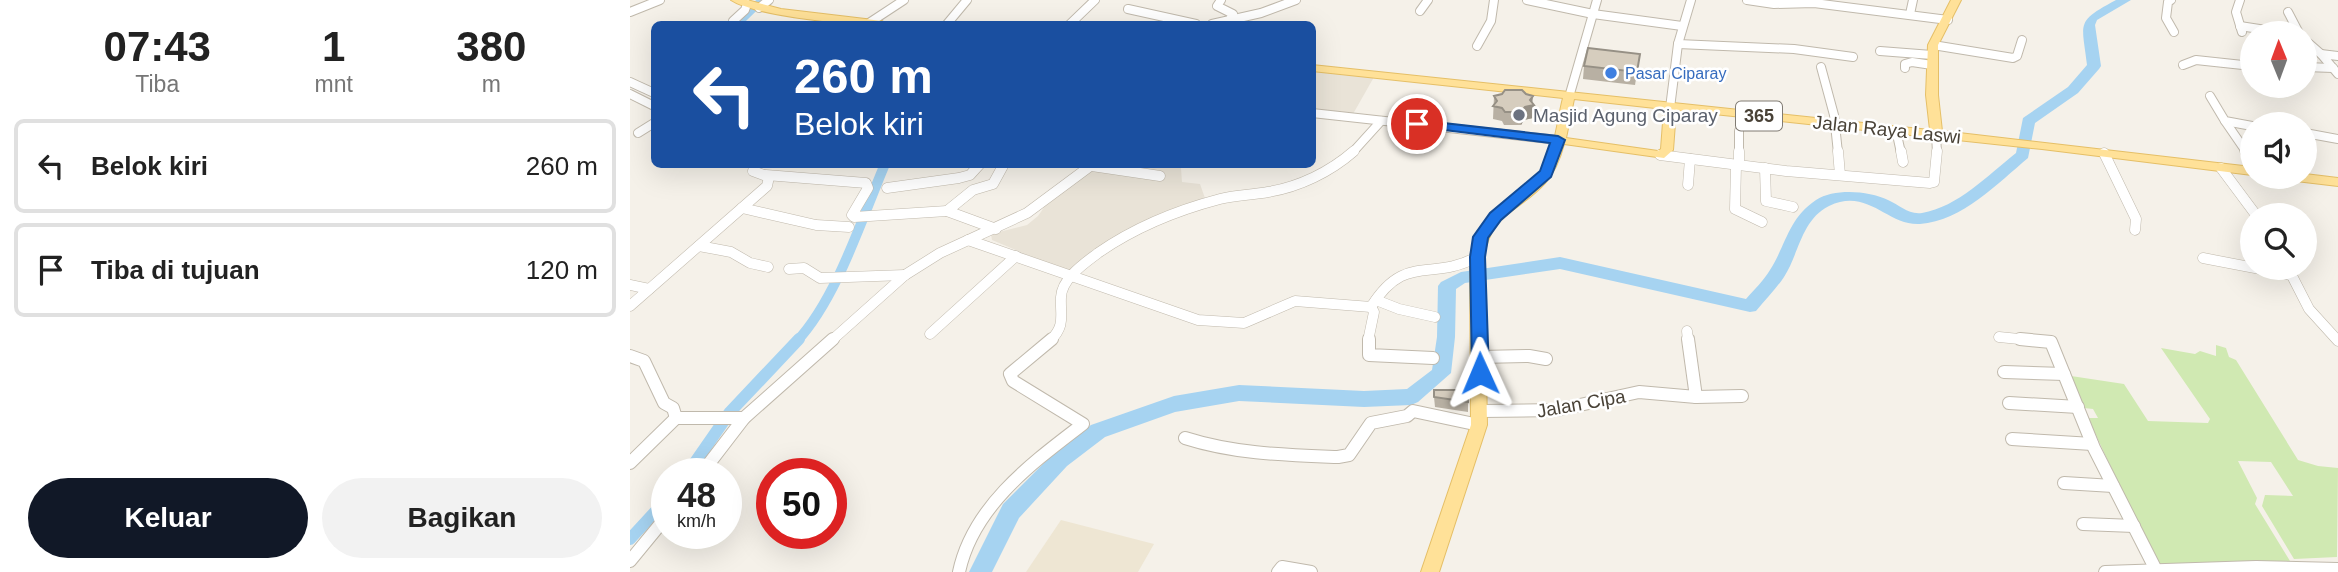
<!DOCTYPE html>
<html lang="id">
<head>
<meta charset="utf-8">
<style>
	:root { --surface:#fff; --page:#f2f2f2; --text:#222; --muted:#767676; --line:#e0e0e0; --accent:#111827 }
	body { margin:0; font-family:Arial,sans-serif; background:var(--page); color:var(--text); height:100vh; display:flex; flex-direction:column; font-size:26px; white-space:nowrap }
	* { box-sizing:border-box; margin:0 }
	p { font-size:23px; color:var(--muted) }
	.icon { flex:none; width:38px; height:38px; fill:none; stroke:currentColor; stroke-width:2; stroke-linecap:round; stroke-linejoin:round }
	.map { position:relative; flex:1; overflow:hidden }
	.panel { display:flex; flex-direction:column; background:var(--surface); width:630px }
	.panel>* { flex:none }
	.hud { position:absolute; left:21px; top:21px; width:665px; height:147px; border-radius:10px; box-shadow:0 7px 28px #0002; background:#1a4fa0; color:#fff; overflow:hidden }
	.needle { width:46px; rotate:359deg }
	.fabs { position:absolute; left:1610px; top:21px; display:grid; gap:14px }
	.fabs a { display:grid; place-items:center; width:77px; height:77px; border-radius:50%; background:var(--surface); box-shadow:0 7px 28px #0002; font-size:35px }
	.speed { position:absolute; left:21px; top:458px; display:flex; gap:14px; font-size:35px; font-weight:700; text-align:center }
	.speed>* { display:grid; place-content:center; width:91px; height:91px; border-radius:50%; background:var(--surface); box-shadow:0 7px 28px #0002; line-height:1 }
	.speed small { font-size:18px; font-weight:400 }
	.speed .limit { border:10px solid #d22; background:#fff; color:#111 }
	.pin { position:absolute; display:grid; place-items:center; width:60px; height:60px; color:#fff; margin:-30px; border:4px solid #fff; border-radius:50%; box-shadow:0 2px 7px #0007 }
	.me { position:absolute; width:77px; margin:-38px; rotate:359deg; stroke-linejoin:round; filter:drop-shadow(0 0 5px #0008) }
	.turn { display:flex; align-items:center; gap:24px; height:147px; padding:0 28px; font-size:32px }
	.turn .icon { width:91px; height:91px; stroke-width:2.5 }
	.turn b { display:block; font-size:49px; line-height:60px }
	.eta { display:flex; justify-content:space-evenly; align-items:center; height:119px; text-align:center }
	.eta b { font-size:42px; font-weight:700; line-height:49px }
	.action { display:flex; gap:14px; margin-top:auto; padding:14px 28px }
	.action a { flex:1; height:80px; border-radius:42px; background:var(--accent); color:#fff; font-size:28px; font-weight:700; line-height:80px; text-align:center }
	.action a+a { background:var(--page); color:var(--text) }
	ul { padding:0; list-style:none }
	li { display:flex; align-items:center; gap:21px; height:94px; margin:0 14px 10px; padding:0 14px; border:4px solid var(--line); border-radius:10px }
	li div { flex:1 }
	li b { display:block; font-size:26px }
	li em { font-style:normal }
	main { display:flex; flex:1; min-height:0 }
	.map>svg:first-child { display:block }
	.residential { fill:#e9e3d7 }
	.education { fill:#eee6d3 }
	.green { fill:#d0e9b2 }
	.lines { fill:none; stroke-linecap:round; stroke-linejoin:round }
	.stream { stroke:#a6d3f1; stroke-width:2 }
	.canal-far2 { stroke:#a6d3f1; stroke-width:8 }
	.canal-far1 { stroke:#a6d3f1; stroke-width:10 }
	.canal { stroke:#a6d3f1; stroke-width:12 }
	.river { fill:#a6d3f1; fill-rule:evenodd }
	.minor-far2-casing { stroke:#c0b9ac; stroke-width:10 }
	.minor-far1-casing { stroke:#c0b9ac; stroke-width:11 }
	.minor-casing { stroke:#c0b9ac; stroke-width:14 }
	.major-casing { stroke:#e5bf67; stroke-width:2 }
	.minor-far2 { stroke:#fff; stroke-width:8 }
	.minor-far1 { stroke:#fff; stroke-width:10 }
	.minor { stroke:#fff; stroke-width:12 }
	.major { fill:#ffe198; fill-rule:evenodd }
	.wall { fill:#b8b0a3 }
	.shaded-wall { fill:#969085 }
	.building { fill:#d6cdbe; stroke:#969085; stroke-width:2 }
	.route { fill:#1a73e8; stroke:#114b97; stroke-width:2 }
	.shop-dot { fill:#3f7fe0; stroke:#fff; stroke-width:2.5 }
	.worship-dot { fill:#6b7280; stroke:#fff; stroke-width:2.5 }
	.labels { text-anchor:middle; stroke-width:5; stroke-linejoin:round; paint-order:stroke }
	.far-shop-label { font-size:16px; fill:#366cbe; stroke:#fff; text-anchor:start }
	.shield { fill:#fff; stroke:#807b73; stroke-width:2 }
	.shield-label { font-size:18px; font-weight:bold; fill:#494237 }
	.worship-label { font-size:19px; fill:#5b616d; stroke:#fff; text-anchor:start }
	.street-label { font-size:19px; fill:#494237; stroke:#fff }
</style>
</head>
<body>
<main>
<section class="panel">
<div class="eta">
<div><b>07:43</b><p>Tiba</p></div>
<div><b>1</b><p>mnt</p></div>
<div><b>380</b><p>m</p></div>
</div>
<ul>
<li><svg class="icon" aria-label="left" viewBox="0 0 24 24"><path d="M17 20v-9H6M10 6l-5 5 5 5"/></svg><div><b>Belok kiri</b></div><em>260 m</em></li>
<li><svg class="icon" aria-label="arrive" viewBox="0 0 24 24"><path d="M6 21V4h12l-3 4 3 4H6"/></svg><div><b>Tiba di tujuan</b></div><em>120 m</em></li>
</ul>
<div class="action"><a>Keluar</a><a>Bagikan</a></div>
</section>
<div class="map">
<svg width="1708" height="572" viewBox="0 0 1708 572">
	<rect width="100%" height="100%" fill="#f5f1e9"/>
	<g class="residential">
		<polygon points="683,71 744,77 723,114 683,110"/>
		<polygon points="472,165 557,165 551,168 552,182 570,184 576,201 538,217 440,273 362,240 361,234 397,225 408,216 415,206 461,170 531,180 536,176"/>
	</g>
	<polygon class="education" points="431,520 524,544 508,572 396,572"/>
	<polygon class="green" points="1586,345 1596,348 1599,357 1606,360 1668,460 1688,466 1708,468 1707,557 1664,559 1632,506 1635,495 1663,496 1641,462 1608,461 1627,498 1625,504 1660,561 1532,567 1498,504 1458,418 1468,418 1463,409 1454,408 1441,376 1494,384 1518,421 1578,423 1580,419 1531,348 1565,354 1570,351 1586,356"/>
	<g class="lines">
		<polyline class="stream" points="570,24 580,23"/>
		<polyline class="canal-far2" points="107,24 132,0"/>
		<path class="canal-far1" d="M167 341C207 298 232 218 255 164"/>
		<g class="canal">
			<polyline points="57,474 100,412 169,339"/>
			<polyline points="0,539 37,499"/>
		</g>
		<path class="river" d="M1486 0H1501L1467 20 1465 25 1471 66 1469 69 1448 93 1405 123 1398 158C1368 183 1332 221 1290 224 1257 226 1238 187 1199 206 1171 220 1169 254 1154 277 1146 289 1135 300 1126 311L1120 312 930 269 835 283 826 289 825 337 821 373 788 402 781 405 734 407 609 401 545 412 475 437 437 466 389 518 362 572H339L373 504 423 454 461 425 544 396 609 385 734 391 777 389 802 370 807 337 808 286 811 282 831 272 930 257 1116 299C1124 290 1134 280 1140 270 1157 243 1158 219 1186 200 1205 188 1239 191 1258 200 1270 205 1278 215 1292 213 1328 207 1358 175 1386 153L1393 118 1438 87 1457 65C1452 22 1445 22 1486 0Z"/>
		<defs>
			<g id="minor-far2">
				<polyline points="591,0 587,6 603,14 601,17 604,20"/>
				<polyline points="897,0 963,14 1052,26"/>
				<polyline points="1117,0 1144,4 1184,3 1318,20"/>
				<polyline points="1541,0 1538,2 1536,18 1544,32"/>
				<polyline points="1610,0 1606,12 1612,32"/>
				<polyline points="129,8 139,0"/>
				<polyline points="498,9 566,24"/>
				<polyline points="790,11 798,0"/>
				<polyline points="0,12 30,0"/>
				<polyline points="1658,12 1669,33"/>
				<polyline points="1280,14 1283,0"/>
				<polyline points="103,21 115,10 117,4"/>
				<polyline points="239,23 274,0"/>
				<polyline points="317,24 337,0"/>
				<polyline points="440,24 465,0"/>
				<polyline points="582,24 631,13 666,0"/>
				<polyline points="1610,26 1655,33"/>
				<polyline points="1675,40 1691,54"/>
				<polyline points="1048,44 1164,49 1223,57"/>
				<polyline points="1303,45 1383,58 1387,56 1392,40"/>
				<polyline points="847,46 861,21 864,0"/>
				<polyline points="1250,51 1302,55"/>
				<polyline points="1708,56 1691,54 1708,74"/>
				<polyline points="1553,65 1566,60 1622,66"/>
				<polyline points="1191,67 1204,115 1208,153"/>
				<polyline points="1675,67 1703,68"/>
				<polyline points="1275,68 1275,64 1282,62 1302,65"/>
				<polyline points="0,82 24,93"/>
				<polyline points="0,94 24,106"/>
				<polyline points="1580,96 1595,121 1622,126"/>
				<polyline points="939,97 967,0"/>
				<polyline points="1040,108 1048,44 1061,0"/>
				<polyline points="682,113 928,140"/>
				<polyline points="1595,121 1617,153"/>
				<polyline points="1266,130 1271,153"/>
				<polyline points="1109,131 1109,153"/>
				<polyline points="8,133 24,123"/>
				<polyline points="1675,133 1708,139"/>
				<polyline points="1306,134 1307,153"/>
				<polyline points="722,153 751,121"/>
			</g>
			<g id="minor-far1">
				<polyline points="1109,151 1109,165"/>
				<polyline points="1208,151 1210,175"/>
				<polyline points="1271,151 1273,162"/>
				<polyline points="1615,151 1622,161"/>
				<polyline points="1474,153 1506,219 1505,230"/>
				<polyline points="1030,155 1156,171 1300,183 1304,182 1307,151"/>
				<polyline points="1106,165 1105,209 1132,222"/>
				<polyline points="462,166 530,176"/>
				<polyline points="1135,168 1136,201 1163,207"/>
				<polyline points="1591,168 1626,215"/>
				<polyline points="136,175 236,183 238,188 222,215 224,217 317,211"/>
				<polyline points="1058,185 1060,159"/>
				<polyline points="257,188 329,178 340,175 350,164"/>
				<polyline points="112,208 186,225 219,227"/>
				<polyline points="366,229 317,211 343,190 363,184 374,164"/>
				<path d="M338 240 568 320 614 323 665 301 741 307C775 252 801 282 847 257"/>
				<polyline points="69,246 101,252 120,263 138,267"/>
				<polyline points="1573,258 1661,275"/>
				<polyline points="1658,268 1679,309 1708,341"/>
				<polyline points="159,269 174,268 190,278 275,275"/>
				<polyline points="0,285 19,289"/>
				<polyline points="746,300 769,309 805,317"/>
				<polyline points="0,306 137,186 139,177 123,171 125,164"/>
				<polyline points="1057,331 1058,341"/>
				<polyline points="300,334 386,256"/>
				<polyline points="1369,337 1409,341"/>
				<polyline points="201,341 275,275 310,253 397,213 463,164"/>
				<path d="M420 341C436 325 430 316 431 297 432 278 455 263 468 253 504 228 548 210 590 199 606 195 622 195 638 192 669 187 700 172 724 151"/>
				<polyline points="738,341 744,312 741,307"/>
			</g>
			<g id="minor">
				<polyline points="739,339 739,355 803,358"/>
				<polyline points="1058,339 1066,397"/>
				<polyline points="1390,339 1421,342 1464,448 1527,572"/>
				<polyline points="0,356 14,361 34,403 43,408 46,418 114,418"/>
				<polyline points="850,357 899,356 916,359"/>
				<polyline points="1374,372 1434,374"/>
				<polyline points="1379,403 1448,407"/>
				<polyline points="851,411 927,410 1009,392 1066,397 1112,396"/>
				<path d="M555 438C605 454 656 455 708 457L719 455 741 423 777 416 783 411 849 425"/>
				<polyline points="1382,439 1462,444"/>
				<polyline points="0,463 46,418"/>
				<polyline points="71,474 114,418 203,339"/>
				<polyline points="1434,483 1483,486"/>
				<polyline points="1453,524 1504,526"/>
				<polyline points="0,561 37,516"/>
				<path d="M329 572C343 506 402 463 453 424L383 381 380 374 422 339"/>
				<polyline points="648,572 652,567 681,572"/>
				<polyline points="1475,572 1626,567 1708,569"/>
			</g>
			<g id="major">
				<path d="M101 0H117L151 9 252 21 257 24C227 27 125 16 101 0Z"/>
				<path d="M1321 0H1331L1308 45V95L1312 131 1622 167V175L1412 149 1046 110 1043 150 1034 158 934 144C930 159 925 172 915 183 889 212 860 213 854 257L857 425 809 572H791L841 425 840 257C849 204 887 207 912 171 925 151 927 121 933 98L682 71V65L1300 130 1296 95 1298 45ZM944 99 1034 109 1031 149 1028 151 936 138Z"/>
				<polygon points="1675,174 1708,178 1708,186 1666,181 1660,177 1675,177"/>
			</g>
		</defs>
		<use href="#minor-far2" class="minor-far2-casing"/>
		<use href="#minor-far1" class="minor-far1-casing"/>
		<use href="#minor" class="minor-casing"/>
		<use href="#major" class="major-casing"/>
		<use href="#minor-far2" class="minor-far2"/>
		<use href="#minor-far1" class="minor-far1"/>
		<use href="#minor" class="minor"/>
		<use href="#major" class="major"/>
	</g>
	<g class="wall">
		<polygon points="954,66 1008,67 1005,85 953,79"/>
		<polygon points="864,96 902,103 904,105 903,118 894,120 891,125 874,125 872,121 863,119"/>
		<polygon points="838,390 838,412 805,407 804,397"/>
	</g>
	<polygon class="shaded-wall" points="903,96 902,106 904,105 903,118 894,120 891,125 891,112"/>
	<g class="building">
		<polygon points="958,48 1010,54 1007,72 954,66"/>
		<polygon points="875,90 892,90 896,94 903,96 900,100 904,105 895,107 891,112 875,112 872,108 863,106 867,101 864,96 872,94"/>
		<polygon points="804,390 838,390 838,402 804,397"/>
	</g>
	<polygon class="route" points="787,120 928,136 935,140 921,177 871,220 858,238 855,257 859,373 857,377 844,377 842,373 840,257 843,237 860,213 910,171 920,143 782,126 780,124"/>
	<circle class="shop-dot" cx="981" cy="73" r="7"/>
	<circle class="worship-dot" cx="889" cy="115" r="7"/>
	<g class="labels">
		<g class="far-shop-label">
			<text x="995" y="79">Pasar Ciparay</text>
		</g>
		<rect class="shield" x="1106" y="101.5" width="46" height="29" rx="5"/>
		<g class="shield-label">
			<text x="1129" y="122">365</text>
		</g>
		<g class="worship-label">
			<text x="903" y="122">Masjid Agung Ciparay</text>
		</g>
		<g class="street-label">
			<text transform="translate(1257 129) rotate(6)" y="7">Jalan Raya Laswi</text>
			<text transform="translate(951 403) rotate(-10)" y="7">Jalan Cipa</text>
		</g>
	</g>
</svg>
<div class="fabs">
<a><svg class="needle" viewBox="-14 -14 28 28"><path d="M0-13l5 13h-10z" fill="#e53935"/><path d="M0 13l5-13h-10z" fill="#767676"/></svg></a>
<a><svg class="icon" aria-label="sound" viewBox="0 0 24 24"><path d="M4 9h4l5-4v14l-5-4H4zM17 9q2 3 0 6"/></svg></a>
<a><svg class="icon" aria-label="search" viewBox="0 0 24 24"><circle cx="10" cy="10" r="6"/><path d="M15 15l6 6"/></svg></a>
</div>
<div class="speed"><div>48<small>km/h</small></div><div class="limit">50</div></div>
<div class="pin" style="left:787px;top:124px;background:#d93025"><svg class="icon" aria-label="arrive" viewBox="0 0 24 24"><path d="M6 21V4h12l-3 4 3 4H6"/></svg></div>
<svg class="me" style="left:850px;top:373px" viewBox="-20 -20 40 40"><path d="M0-17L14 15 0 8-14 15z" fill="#1a73e8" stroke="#fff" stroke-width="4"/></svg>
<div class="hud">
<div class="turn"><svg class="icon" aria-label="left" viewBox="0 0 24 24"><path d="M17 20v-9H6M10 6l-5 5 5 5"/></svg><div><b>260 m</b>Belok kiri</div></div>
</div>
</div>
</main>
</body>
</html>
